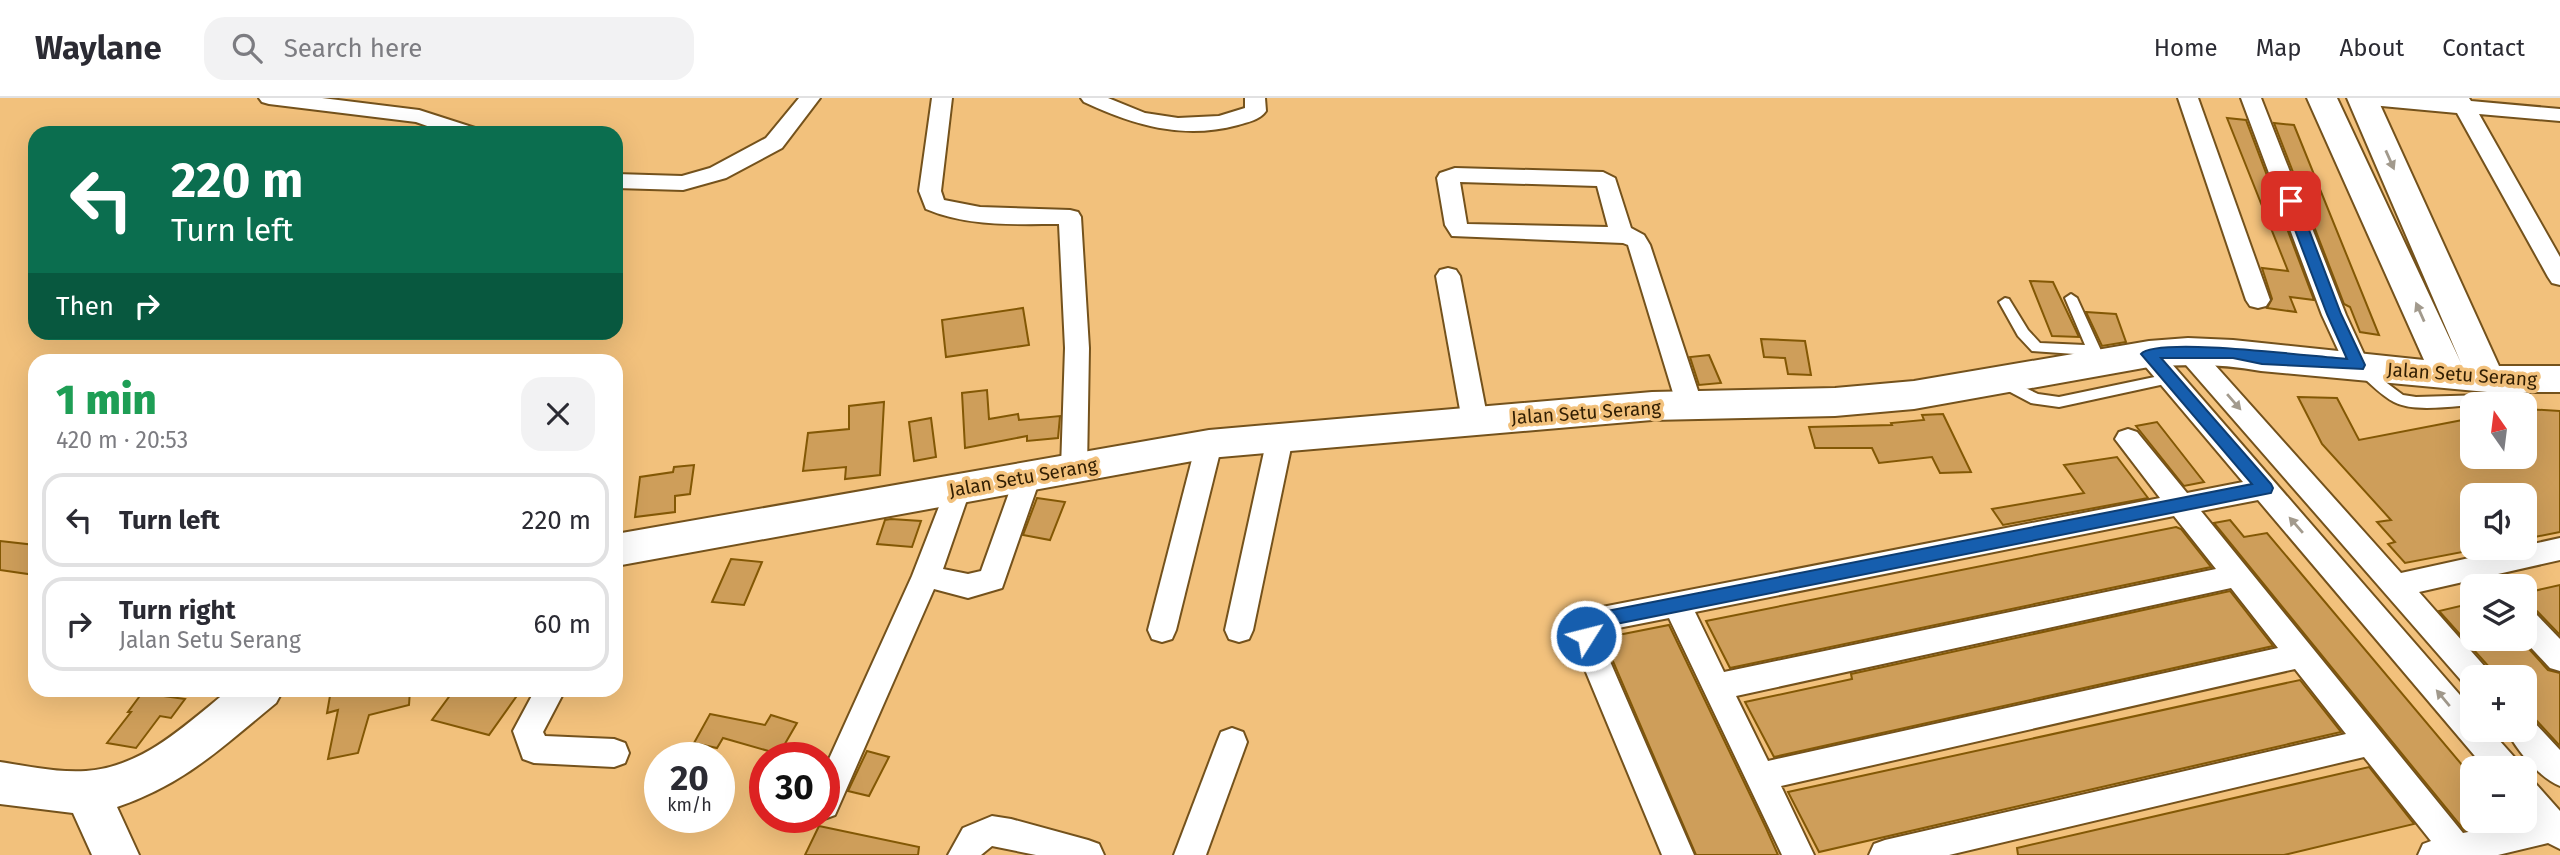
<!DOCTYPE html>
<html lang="en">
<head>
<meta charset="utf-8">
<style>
	:root { --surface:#fff; --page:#f2f2f3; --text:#2b2b33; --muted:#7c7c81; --line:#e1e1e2 }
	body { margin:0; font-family:"Fira Sans",sans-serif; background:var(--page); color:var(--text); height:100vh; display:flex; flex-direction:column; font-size:26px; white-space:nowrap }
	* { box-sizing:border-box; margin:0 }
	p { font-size:23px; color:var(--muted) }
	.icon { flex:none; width:38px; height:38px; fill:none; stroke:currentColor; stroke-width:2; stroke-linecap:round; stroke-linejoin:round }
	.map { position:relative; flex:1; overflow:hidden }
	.side { position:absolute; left:28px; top:256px; width:595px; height:343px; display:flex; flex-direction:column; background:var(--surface); border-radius:21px; box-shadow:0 7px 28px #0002 }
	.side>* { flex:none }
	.top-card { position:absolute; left:28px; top:28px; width:595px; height:214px; border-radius:21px; box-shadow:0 7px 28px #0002; background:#0b6e4f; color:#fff; overflow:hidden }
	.needle { width:46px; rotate:346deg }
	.tools { position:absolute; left:2460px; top:294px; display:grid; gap:14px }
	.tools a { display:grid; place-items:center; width:77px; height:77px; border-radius:14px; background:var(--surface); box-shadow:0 7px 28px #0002; font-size:35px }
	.speed { position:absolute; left:644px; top:644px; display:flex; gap:14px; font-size:35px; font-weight:700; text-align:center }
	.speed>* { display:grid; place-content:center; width:91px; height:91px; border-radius:50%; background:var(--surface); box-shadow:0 7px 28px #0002; line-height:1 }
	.speed small { font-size:18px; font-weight:400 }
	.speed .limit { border:10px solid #d22; background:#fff; color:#111 }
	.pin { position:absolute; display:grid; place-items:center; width:60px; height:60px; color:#fff; margin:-30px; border-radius:14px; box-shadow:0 4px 10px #0006 }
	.me { position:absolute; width:77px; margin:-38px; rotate:54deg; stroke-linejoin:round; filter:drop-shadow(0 0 5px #0008) }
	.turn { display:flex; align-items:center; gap:24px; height:147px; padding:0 28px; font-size:32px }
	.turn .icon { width:91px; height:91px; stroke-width:2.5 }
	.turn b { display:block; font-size:49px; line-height:60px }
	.then { display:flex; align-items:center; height:66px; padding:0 28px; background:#0003; gap:14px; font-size:26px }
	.round { display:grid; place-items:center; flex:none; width:74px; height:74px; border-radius:21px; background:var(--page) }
	.summary { display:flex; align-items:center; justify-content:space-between; height:119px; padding:0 28px }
	h1 { font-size:42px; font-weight:800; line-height:52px; color:#1e9e55 }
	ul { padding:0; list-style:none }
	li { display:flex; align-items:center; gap:21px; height:94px; margin:0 14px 10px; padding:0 14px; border:4px solid var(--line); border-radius:21px }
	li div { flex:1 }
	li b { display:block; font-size:26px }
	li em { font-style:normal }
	header { display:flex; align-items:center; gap:42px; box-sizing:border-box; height:98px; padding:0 35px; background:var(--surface); border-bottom:2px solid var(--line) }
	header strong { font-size:33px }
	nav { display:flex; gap:38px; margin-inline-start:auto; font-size:24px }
	.search { width:490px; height:63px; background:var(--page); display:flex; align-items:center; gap:18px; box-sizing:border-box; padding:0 24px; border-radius:21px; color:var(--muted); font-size:26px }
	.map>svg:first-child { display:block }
	.building { fill:#ce9e5a; stroke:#835805; stroke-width:2 }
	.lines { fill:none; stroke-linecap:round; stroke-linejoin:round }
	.lane-casing { stroke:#74521c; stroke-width:4 }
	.street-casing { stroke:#74521c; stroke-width:4 }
	.secondary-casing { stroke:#74521c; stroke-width:4 }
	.lane { fill:#fff; fill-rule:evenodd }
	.street { fill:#fff; fill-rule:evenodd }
	.secondary { fill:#fff; fill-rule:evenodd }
	.oneway { fill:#a29a8d }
	.route { fill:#165eae; stroke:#0e3d71; stroke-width:2 }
	.labels { text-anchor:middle; stroke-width:7; stroke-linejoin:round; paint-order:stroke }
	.street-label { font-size:19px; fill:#311e02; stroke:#f2c17c }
</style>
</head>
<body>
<header>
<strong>Waylane</strong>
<div class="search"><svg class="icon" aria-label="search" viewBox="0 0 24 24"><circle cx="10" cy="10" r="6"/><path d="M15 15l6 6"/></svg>Search here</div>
<nav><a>Home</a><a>Map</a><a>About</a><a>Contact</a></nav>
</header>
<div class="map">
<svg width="2560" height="757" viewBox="0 0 2560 757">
	<rect width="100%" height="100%" fill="#f2c17c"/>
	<g class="building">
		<polygon points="2227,20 2246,22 2314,202 2290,199 2296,214 2267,210 2272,201 2262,170 2288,173"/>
		<polygon points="2274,25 2294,27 2379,237 2360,234 2350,209 2344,206"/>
		<polygon points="2030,183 2053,184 2079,239 2052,238"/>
		<polygon points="1023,210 1029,247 946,259 942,222"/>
		<polygon points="2086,214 2116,216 2126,244 2102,248"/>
		<polygon points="1761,241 1805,243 1811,277 1788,276 1785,260 1764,259"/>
		<polygon points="1709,257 1721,285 1699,287 1690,259"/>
		<polygon points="987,292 989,321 1018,316 1019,322 1060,318 1058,340 1027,343 1027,338 965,350 962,295"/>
		<polygon points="2298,299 2337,300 2359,342 2473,320 2473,359 2525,359 2525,311 2560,313 2560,434 2525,441 2525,397 2473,397 2473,452 2405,465 2388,446 2395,444 2377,424 2391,422 2322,346"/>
		<polygon points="884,304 880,377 845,381 846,369 803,373 808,335 849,331 849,308"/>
		<polygon points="1943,316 1971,374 1940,375 1932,359 1879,365 1872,350 1815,350 1809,329 1892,327 1891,325 1924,322 1922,317"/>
		<polygon points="931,320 936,359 914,363 909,324"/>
		<polygon points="2157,324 2204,384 2184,388 2136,328"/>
		<polygon points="2117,359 2148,400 2003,427 1992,411 2084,395 2064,367"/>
		<polygon points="694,367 690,396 675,398 675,414 635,419 640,379 673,374 674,369"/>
		<polygon points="1037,400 1065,404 1050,442 1023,437"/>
		<polygon points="891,421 921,423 912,449 877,446 885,422"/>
		<polygon points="2230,422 2244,439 2267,435 2473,680 2473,723 2509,723 2464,732 2214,425"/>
		<polygon points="2176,429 2181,431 2211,469 1730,570 1706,523"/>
		<polygon points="0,443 35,447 35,477 0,472"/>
		<polygon points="731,461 762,464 744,507 712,504"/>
		<polygon points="2560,487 2560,537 2537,513 2525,509 2525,495"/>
		<polygon points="2230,493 2273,548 1774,659 1745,604 1852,581 1851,576"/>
		<polygon points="2473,505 2473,541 2520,541 2548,572 2560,575 2560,648 2525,610 2525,579 2498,579 2439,513"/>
		<polygon points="1669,527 1766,730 1778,757 1696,757 1603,540"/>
		<polygon points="2300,582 2341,634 1819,754 1788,694"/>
		<polygon points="331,592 410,592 409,607 369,617 358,655 328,661 338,612 327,615"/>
		<polygon points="454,592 521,592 489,637 432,622"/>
		<polygon points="142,595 185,601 171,620 160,618 136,650 107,645 131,614 128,614"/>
		<polygon points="710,616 765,627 771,617 797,625 779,656 723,640 717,650 694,645"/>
		<polygon points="867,653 889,659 869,698 848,693"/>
		<polygon points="2369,669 2414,726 2284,757 2018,757 2017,750"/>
		<polygon points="819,728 919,749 918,757 805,757"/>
	</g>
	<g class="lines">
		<defs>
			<g id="lane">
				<polygon points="2071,196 2077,200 2103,257 2101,260 2091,260 2089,257 2032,253 2018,238 1999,204 2005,200 2009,201 2028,232 2040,245 2085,247 2065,200"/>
				<path d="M2364 268 2403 297 2416 299 2485 297 2492 302 2487 306C2464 306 2416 316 2394 304 2382 298 2370 285 2359 276L2357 273Z"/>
				<polygon points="2169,276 2176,281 2174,284 2059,309 2031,305 1997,287 1995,284 2002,279 2038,296 2059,299"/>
			</g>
			<g id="street">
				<polygon points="259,0 322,0 419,12 475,30 479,35 447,35 416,24 269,6 262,4"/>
				<polygon points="799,0 820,0 782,50 726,80 683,92 616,90 616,76 682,78 710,70 766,40"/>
				<path d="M932 0H952L941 93 944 102 980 109 1070 112 1078 114 1081 119 1089 250 1087 371 1083 378 1074 381 1065 378 1061 371 1065 250 1059 126C1015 126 968 129 926 111L919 93Z"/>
				<path d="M1081 0H1108L1145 15 1178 20 1219 18 1245 10V0H1265L1266 13C1260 22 1248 24 1238 27 1183 42 1133 27 1084 4Z"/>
				<polygon points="2178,0 2198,0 2270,202 2266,208 2258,210 2250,208 2246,202"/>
				<polygon points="2241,0 2261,0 2346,217 2369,267 2366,273 2357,276 2348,273 2345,267 2322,217"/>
				<polygon points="2350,0 2469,0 2471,3 2560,11 2560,23 2479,16 2560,159 2560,187 2552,185 2548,179 2457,15 2360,6 2353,4"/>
				<path d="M1455 70 1603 74 1615 80 1631 130 1644 137 1650 147 1703 308 1699 315 1690 317 1681 315 1677 308 1628 147 1623 145 1452 138 1445 127 1437 80 1440 75ZM1460 84 1597 88 1608 129 1467 126Z"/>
				<polygon points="1448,170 1456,172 1460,178 1488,323 1484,330 1475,333 1466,330 1462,323 1436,178 1440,172"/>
				<polygon points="2188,244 2197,247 2401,475 2560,440 2560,462 2419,494 2486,570 2491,579 2473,579 2473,590 2466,588 2179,259 2176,253 2179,247"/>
				<path d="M2149 247 2158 250 2473 612V632H2490L2515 660 2519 670H2485L2258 402 2201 413 2463 735 2525 723V682L2536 686 2560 713V751L2548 745 2498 757H2418L2423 746 2431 743 2364 659 1949 757H1869L1874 746 1885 742 2346 636 2295 571 1781 688 1814 757H1782L1669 520 1603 533 1599 538 1694 757H1662L1571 538 1577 520 1597 510 2160 400 2115 341 2119 334 2128 331 2137 334 2187 395 2243 384 2140 262 2137 256 2140 250ZM2174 418 2216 471 1724 574 1695 514ZM2231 490 2278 550 1768 663 1736 598Z"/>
				<polygon points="1280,330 1289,333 1293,340 1253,532 1249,541 1239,544 1229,541 1225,532 1267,340 1271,333"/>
				<polygon points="1209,336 1218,339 1222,346 1176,532 1172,541 1162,544 1152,541 1148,532 1196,346 1200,339"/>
				<polygon points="1028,368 1037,371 1041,378 1002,490 968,500 934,491 835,717 824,721 818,719 824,719 824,672 912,478 949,383 958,380 967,383 971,390 943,471 968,476 981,473 1015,378 1019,371"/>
				<polygon points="2525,511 2535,515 2560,541 2560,573 2550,570 2523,541"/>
				<polygon points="535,592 565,592 543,634 545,638 614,641 625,645 629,655 625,665 614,669 534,665 523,661 513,633"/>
				<path d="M2525 620 2533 623 2560 652V688C2540 680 2515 651 2507 632H2525Z"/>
				<polygon points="1232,630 1243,634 1247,644 1206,757 1174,757 1217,644 1221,634"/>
				<polygon points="992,718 1011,721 1088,742 1099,746 1104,757 1036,757 992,748 981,757 948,757 963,730"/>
			</g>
			<g id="secondary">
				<path d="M2307 0H2337L2461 265 2347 0H2377L2499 268H2560V294H2487L2261 273C2223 266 2187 266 2149 269L1914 311 1835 318 1652 322 1209 360 616 468V436L1209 332 1652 294 1835 290 1914 283 2149 243 2188 240 2233 242 2424 262Z"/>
				<path d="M229 592H283L276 605C222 649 185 686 117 709L139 757H92L73 715 0 706V664C28 668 58 675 86 673 144 669 186 626 229 592Z"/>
			</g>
		</defs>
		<use href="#lane" class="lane-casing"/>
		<use href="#street" class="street-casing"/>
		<use href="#secondary" class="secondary-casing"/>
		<use href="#lane" class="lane"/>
		<use href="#street" class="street"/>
		<use href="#secondary" class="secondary"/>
	</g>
	<defs><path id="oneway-solid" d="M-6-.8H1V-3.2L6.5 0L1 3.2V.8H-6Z" transform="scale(1.75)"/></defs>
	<g class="oneway">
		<use href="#oneway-solid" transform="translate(2390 62) rotate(66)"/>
		<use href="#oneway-solid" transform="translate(2420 214) rotate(-114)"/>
		<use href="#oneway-solid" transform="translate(2234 304) rotate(49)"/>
		<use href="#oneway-solid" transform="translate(2296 427) rotate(-131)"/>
		<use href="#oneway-solid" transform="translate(2443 600) rotate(-130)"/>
	</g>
	<path class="route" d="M2291 99 2298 103 2341 216 2365 267 2363 271 2262 266 2233 260H2161L2271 386 2273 390 2271 395 1601 529 1595 532 1592 543 1586 545 1579 543 1577 538 1581 523 1597 515 2252 386 2141 256C2156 238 2316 259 2347 261L2327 216 2284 103Z"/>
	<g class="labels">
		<g class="street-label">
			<text transform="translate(2462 276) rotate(4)" y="7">Jalan Setu Serang</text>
			<text transform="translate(1586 314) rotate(-4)" y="7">Jalan Setu Serang</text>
			<text transform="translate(1023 379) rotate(-10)" y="7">Jalan Setu Serang</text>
		</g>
	</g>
</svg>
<div class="tools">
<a><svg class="needle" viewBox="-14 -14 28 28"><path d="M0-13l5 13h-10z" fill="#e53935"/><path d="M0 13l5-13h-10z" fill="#7c7c81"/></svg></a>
<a><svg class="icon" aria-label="sound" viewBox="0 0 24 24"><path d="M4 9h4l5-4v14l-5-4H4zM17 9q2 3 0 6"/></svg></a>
<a><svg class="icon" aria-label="layers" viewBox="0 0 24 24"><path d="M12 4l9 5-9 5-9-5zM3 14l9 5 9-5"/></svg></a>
<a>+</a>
<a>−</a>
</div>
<div class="speed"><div>20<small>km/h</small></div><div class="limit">30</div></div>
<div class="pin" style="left:2291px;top:103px;background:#d93025"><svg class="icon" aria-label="arrive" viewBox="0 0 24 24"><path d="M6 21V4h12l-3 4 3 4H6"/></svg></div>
<svg class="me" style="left:1586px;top:538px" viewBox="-20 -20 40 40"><circle r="17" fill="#165eae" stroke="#fff" stroke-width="3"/><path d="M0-11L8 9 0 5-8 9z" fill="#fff"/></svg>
<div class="top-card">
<div class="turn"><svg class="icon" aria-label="left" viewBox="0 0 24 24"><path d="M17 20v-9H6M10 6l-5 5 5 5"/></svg><div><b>220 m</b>Turn left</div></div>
<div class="then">Then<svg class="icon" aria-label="right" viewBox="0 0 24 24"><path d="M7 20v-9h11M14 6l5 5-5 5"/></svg></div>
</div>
<section class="side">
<div class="summary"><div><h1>1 min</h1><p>420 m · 20:53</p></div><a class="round"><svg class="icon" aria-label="close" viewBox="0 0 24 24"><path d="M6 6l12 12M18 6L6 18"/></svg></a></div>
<ul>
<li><svg class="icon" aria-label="left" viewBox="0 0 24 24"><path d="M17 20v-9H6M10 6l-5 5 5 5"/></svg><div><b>Turn left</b></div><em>220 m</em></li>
<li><svg class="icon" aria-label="right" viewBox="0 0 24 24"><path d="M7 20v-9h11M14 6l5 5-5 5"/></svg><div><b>Turn right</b><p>Jalan Setu Serang</p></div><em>60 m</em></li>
</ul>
</section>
</div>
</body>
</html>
